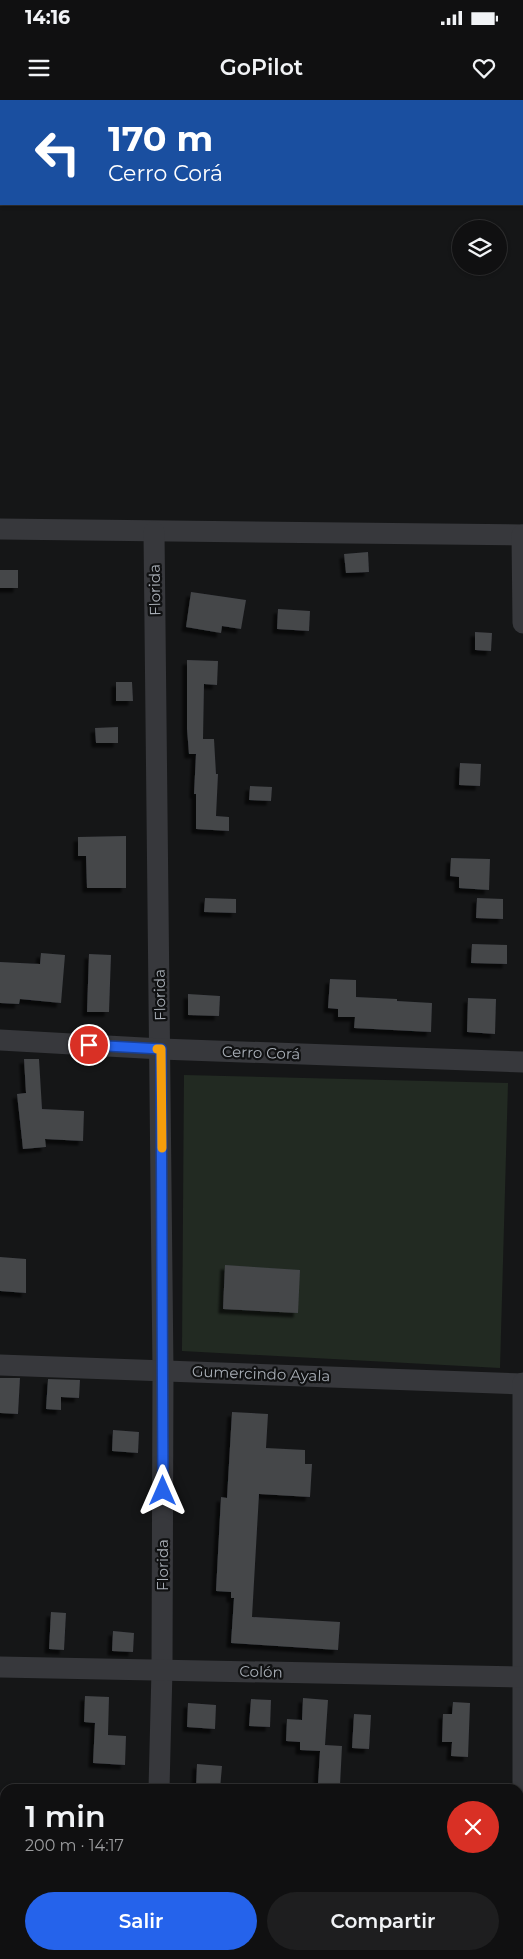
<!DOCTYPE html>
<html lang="es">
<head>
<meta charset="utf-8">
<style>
	:root { --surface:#101011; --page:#1e1e1f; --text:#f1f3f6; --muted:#9c9d9f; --line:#303031; --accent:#2563eb }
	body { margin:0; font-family:Montserrat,sans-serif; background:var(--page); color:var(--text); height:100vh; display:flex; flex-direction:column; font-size:19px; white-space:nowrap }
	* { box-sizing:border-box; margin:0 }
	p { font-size:16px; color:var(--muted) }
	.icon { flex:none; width:28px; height:28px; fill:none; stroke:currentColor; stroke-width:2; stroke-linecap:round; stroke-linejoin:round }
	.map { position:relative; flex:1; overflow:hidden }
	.details { position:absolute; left:0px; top:1684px; width:524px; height:176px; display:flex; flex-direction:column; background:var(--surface); border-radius:15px 15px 0 0; box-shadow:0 1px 4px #0004,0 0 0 1px var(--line) }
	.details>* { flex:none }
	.banner { position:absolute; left:0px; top:0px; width:524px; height:105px; box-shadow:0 1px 4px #0004,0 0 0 1px var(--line); background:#1a4fa0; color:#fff; overflow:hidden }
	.buttons { position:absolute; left:452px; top:120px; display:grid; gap:10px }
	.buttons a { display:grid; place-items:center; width:55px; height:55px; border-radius:50%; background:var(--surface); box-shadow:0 1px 4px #0004,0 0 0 1px var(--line); font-size:25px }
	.pin { position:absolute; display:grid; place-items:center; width:42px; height:42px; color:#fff; margin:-21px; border:2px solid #fff; border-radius:50%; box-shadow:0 1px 5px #0007 }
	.me { position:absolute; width:55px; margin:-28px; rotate:0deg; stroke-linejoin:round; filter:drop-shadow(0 0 4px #0008) }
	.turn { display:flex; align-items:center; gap:18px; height:105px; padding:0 25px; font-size:22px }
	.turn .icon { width:65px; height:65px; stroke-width:2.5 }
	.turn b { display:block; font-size:35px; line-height:42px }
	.round { display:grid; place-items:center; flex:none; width:52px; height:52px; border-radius:26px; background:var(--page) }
	.head { display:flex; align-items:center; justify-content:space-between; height:85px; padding:0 25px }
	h1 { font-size:30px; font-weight:600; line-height:38px }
	.action { display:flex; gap:10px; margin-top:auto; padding:10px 25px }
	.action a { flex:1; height:58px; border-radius:30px; background:var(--accent); color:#fff; font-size:20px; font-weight:600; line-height:58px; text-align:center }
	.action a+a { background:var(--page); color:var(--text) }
	.status { display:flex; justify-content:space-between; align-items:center; height:35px; padding:0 25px; background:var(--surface); direction:ltr }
	.status svg { height:14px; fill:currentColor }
	header { display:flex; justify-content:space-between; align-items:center; height:65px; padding:0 25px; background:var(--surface); font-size:22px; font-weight:600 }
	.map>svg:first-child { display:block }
	.green { fill:#222a22 }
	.building { fill:#44464a; filter:url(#shadow) }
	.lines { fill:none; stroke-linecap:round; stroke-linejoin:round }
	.minor { stroke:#37383c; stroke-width:21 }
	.route-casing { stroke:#184099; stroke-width:12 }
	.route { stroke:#2563eb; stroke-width:9 }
	.slow { stroke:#f59e0b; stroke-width:9 }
	.labels { text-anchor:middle; stroke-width:4.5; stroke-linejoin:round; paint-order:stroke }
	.street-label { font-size:15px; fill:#a8aeb6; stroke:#101112 }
</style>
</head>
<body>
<div class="status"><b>14:16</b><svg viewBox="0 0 49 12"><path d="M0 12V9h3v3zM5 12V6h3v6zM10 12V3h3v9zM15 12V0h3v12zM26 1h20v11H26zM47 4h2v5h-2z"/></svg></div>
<header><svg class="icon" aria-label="menu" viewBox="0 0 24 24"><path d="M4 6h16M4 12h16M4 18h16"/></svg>GoPilot<svg class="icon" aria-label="heart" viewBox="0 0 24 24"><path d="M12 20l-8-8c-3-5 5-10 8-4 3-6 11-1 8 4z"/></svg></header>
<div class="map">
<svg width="523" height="1859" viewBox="0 0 523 1859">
	<defs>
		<filter id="shadow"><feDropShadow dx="-4.5" dy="4.5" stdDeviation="1" flood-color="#0009"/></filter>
	</defs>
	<rect width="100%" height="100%" fill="#151617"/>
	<polygon class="green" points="184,975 508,983 500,1268 182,1251"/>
	<g class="building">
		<polygon points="368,452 369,472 346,473 344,454"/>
		<rect x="0" y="470" width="18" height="18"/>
		<polygon points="191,492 246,500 241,529 222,526 221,533 186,527"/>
		<polygon points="278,509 310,511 309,531 277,529"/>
		<polygon points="475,532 492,533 491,551 475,550"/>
		<polygon points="187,560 218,561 217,585 204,584 203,639 214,639 216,674 218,674 216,716 229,717 229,731 196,729 196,694 194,694 196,654 189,654 187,629"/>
		<polygon points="116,582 132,582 133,601 116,601"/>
		<polygon points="118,627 118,643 96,643 95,628"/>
		<polygon points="460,663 481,664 480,686 459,685"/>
		<polygon points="250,686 272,687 271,701 249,700"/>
		<polygon points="126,736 126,788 87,788 86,756 78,756 78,737"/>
		<polygon points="451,758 490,759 489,790 459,788 459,777 450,776"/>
		<polygon points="205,798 236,799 236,813 204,812"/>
		<polygon points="477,798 503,799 503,819 476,818"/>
		<polygon points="472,844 507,845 507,864 471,863"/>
		<polygon points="41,853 65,855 61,903 20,899 19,904 0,903 0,862 40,864"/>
		<polygon points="89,854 111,855 109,912 87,912"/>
		<polygon points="330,879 356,880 356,897 397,899 397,901 432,903 431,932 354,928 355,917 338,917 338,909 328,908"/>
		<polygon points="188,894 220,896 219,916 188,915"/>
		<polygon points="468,898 496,899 495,934 467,932"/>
		<polygon points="24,959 39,959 42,1009 84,1011 83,1041 45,1039 46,1047 23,1049 17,994 26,993"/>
		<polygon points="0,1157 26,1159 26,1193 0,1191"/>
		<polygon points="225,1165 300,1170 298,1213 223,1209"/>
		<polygon points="0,1278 20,1278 18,1314 0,1313"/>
		<polygon points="48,1279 80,1280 79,1298 61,1297 61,1310 46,1309"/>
		<polygon points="232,1312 268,1314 266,1348 305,1350 305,1364 312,1364 310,1397 259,1394 252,1517 340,1522 338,1550 231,1543 234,1498 231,1498 231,1492 216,1491 221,1397 227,1398"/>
		<polygon points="113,1330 139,1332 138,1353 112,1351"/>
		<polygon points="51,1512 66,1513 64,1550 49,1549"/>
		<polygon points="113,1531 134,1533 133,1552 112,1551"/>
		<polygon points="85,1596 109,1597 108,1635 126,1636 125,1665 93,1663 95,1623 84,1622"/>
		<polygon points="303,1598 328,1600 325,1645 342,1646 340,1685 318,1684 320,1651 300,1650 300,1642 286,1641 287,1619 302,1620"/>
		<polygon points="251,1599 271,1600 270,1627 249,1626"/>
		<polygon points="453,1602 470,1603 468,1657 451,1656 452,1642 442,1642 443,1614 452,1614"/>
		<polygon points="188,1603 216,1605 215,1629 187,1627"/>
		<polygon points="354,1614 371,1615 369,1649 352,1648"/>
		<polygon points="197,1664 222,1666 220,1689 196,1689"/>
	</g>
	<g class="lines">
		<g class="minor">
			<polyline points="0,429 523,435"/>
			<polyline points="154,432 163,1271 162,1570 159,1689"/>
			<polyline points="522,435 523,523"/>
			<polyline points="0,940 161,949 523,962"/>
			<polyline points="0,1265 523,1284"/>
			<polyline points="523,1283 523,1689"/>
			<polyline points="0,1567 523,1577"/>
			<polyline points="154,1859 154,1855"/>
		</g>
	</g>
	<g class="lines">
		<defs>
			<polyline id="route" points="89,945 161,949 163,1391"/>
		</defs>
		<use href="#route" class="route-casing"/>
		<use href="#route" class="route"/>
		<polyline class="slow" points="157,949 161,949 162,1048"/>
	</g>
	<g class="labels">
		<g class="street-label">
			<text transform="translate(155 490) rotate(-91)" y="5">Florida</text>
			<text transform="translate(160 895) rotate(-91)" y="5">Florida</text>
			<text transform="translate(261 953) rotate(2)" y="5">Cerro Corá</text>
			<text transform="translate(261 1274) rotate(2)" y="5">Gumercindo Ayala</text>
			<text transform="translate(163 1465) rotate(-90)" y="5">Florida</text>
			<text transform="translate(261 1572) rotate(1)" y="5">Colón</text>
		</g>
	</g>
</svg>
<div class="buttons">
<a><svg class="icon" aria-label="layers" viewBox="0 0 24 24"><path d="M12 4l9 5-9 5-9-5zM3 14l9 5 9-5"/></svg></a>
</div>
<div class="pin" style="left:89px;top:945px;background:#d93025"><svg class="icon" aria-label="arrive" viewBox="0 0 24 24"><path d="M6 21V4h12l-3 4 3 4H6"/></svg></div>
<svg class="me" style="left:163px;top:1391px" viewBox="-20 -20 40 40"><path d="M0-17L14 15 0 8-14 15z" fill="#2563eb" stroke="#fff" stroke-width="4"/></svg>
<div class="banner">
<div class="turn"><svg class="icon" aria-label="left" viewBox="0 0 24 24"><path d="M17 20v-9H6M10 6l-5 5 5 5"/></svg><div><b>170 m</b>Cerro Corá</div></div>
</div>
<section class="details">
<div class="head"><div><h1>1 min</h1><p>200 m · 14:17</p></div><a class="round" style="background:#d93025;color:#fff"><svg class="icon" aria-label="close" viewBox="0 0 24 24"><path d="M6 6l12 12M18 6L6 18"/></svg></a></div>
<div class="action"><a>Salir</a><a>Compartir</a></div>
</section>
</div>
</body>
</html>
